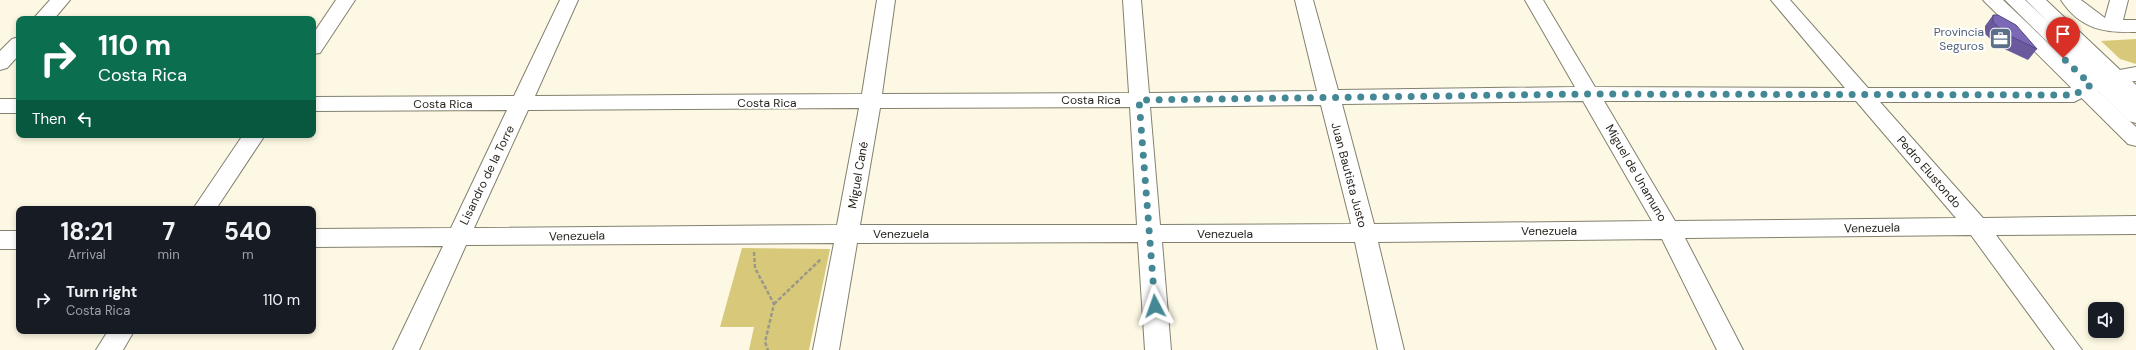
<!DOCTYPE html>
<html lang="en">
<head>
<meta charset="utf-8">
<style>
	:root { --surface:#171b24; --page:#20242c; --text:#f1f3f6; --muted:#9ea1a6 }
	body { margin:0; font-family:"DM Sans",sans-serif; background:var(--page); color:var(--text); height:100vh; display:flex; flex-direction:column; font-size:15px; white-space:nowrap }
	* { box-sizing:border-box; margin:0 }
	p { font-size:13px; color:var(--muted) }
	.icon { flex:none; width:22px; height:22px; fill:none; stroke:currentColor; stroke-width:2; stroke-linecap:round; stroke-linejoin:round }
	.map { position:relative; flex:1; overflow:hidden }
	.panel { position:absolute; left:16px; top:206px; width:300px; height:128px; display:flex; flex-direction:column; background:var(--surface); border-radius:8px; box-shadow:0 2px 6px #0003 }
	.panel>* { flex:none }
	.hud { position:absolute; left:16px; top:16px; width:300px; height:122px; border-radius:8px; box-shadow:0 2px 6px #0003; background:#0b6e4f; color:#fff; overflow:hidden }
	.tools { position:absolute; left:2088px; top:302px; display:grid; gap:8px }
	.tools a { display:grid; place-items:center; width:36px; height:36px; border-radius:8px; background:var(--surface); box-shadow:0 2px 6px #0003; font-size:20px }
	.pin { position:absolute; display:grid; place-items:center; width:34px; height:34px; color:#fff; margin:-41px -17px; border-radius:50% 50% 50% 0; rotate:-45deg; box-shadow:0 0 4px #0007 }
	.pin .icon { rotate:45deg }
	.me { position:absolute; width:44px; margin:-22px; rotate:356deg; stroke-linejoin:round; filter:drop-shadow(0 0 3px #0008) }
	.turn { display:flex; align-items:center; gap:14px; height:84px; padding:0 16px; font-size:18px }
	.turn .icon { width:52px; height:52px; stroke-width:2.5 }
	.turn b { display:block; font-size:28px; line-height:34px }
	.then { display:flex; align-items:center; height:38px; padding:0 16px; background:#0003; gap:8px; font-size:15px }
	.eta { display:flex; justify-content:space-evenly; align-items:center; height:68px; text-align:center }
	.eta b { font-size:24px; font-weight:700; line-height:28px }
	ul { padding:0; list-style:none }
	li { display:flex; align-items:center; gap:12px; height:52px; padding:0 16px }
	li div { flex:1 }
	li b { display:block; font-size:15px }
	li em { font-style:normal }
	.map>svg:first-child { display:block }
	.green { fill:#d7c979 }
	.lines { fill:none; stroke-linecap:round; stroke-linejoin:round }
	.minor-casing { stroke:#83806e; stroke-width:2 }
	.major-casing { stroke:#83806e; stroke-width:2 }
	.path { stroke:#9b9889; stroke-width:2.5; stroke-dasharray:4 2; stroke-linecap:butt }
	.minor { fill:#fff; fill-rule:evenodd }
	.major { fill:#fff; fill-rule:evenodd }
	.wall { fill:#6a599d }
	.building { fill:#7b68b6; stroke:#56497f }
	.route { stroke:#438894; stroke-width:7; stroke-dasharray:0 12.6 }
	.labels { text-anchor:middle; stroke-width:4; stroke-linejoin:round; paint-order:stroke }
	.service-label { font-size:12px; fill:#4e5e75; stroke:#fff; text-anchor:end }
	.street-label { font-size:12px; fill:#211f18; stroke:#fff }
</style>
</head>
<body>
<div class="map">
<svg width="2136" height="350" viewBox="0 0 2136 350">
	<rect width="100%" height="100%" fill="#fcf8e3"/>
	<g class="green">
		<polygon points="2136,39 2136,64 2120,59 2101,41"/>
		<polygon points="742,248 830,249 809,350 749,350 754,327 720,327"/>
	</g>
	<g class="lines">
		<defs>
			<g id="minor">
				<polygon points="50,0 70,0 54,19 33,19"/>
				<polygon points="336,0 355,0 320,53 313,54 313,34"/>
				<path d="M560 0H578L535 96 862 94 877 0H895L882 94 1129 93 1123 0H1141L1149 93 1317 91 1295 0H1313L1338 90 1575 87 1525 0H1543L1595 87 1845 88 1771 0H1790L1868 88H2070L2085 79 2005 0H2025L2103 73 2136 67V81L2114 83 2136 104V123L2129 121 2097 90 2074 102H1880L1983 218 2136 216V234L1996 235 2082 350H2055L1971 235 1685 238 1743 350H1717L1662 239 1378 242 1404 350H1378L1355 242H1162L1171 350H1145L1138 242 857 243 839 350H813L834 243 466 245 419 350H393L443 246 313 247V229L451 228 507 110 313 111V97L514 96ZM1583 101 1652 221 1374 224 1342 104ZM1604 101H1856L1956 218 1675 221ZM1321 105 1351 224 1160 225 1150 107ZM1130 107 1137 225H860L880 108ZM859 108 837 225 474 228 528 110Z"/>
				<path d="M2061 0H2081L2105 18 2110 0H2128L2123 20H2136V32C2104 33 2080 29 2061 0Z"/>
				<polygon points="19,37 19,55 7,68 0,70 0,51 12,39"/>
				<rect x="0" y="99" width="19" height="14"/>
				<polygon points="243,135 265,135 216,209 193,209"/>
				<rect x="0" y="231" width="19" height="18"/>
				<polygon points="108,331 134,331 123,350 96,350"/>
			</g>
			<g id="major">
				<polygon points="1983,0 2003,0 2136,127 2136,146 2128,144"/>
				<polygon points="2026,0 2046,0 2136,85 2136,104 2129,102"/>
			</g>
		</defs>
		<use href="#minor" class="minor-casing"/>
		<use href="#major" class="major-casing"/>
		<g class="path">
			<polyline points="754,252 755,268 774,304 765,342 768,350"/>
			<polyline points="774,304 821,259"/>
		</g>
		<use href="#minor" class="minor"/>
		<use href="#major" class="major"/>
	</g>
	<polygon class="wall" points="1993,15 2037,49 2028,60 1998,46 1985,34 1985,26"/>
	<polygon class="building" points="1993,15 1998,15 2016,25 2037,49 2006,34 1993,22"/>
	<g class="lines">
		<polyline class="route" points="1155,306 1139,100 1590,94 2074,95 2091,85 2063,58"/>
	</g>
	<defs>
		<symbol id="office-square" viewBox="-11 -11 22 22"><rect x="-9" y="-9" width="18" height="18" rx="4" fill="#5c6f8a" stroke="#fff"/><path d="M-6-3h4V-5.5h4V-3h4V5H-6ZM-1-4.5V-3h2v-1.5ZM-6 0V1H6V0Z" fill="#fff"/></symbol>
	</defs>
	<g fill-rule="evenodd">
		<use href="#office-square" x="1988" y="26" width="25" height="25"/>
	</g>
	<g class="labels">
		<g class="service-label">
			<text x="1984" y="36">Provincia<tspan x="1984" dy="14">Seguros</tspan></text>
		</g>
		<g class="street-label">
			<text x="1091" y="104">Costa Rica</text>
			<text x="767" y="107">Costa Rica</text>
			<text x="443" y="108">Costa Rica</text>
			<text transform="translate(1929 172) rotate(49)" y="4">Pedro Elustondo</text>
			<text transform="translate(1636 173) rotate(60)" y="4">Miguel de Unamuno</text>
			<text transform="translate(487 175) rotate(-64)" y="4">Lisandro de la Torre</text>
			<text transform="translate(858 175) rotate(-80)" y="4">Miguel Cané</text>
			<text transform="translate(1349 175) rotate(75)" y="4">Juan Bautista Justo</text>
			<text transform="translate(1872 228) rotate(-1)" y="4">Venezuela</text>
			<text x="1549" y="235">Venezuela</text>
			<text x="901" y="238">Venezuela</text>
			<text x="1225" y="238">Venezuela</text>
			<text transform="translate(577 236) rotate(-1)" y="4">Venezuela</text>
		</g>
	</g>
</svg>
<div class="tools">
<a><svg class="icon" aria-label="sound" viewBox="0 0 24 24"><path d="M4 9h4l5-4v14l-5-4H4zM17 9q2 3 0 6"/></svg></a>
</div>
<div class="pin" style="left:2063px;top:58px;background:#d93025"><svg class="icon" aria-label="arrive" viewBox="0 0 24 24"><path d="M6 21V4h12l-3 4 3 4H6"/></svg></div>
<svg class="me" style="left:1155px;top:306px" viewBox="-20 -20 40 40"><path d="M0-17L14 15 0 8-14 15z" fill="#438894" stroke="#fff" stroke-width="4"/></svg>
<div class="hud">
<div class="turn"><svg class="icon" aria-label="right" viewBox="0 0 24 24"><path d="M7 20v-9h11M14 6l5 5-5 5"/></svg><div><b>110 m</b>Costa Rica</div></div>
<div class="then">Then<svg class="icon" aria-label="left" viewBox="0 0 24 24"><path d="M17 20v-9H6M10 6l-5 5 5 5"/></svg></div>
</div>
<section class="panel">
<div class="eta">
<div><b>18:21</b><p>Arrival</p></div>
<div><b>7</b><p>min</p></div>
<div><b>540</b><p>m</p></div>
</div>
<ul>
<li><svg class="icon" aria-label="right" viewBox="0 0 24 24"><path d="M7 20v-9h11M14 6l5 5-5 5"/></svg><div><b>Turn right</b><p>Costa Rica</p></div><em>110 m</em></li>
</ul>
</section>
</div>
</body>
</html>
